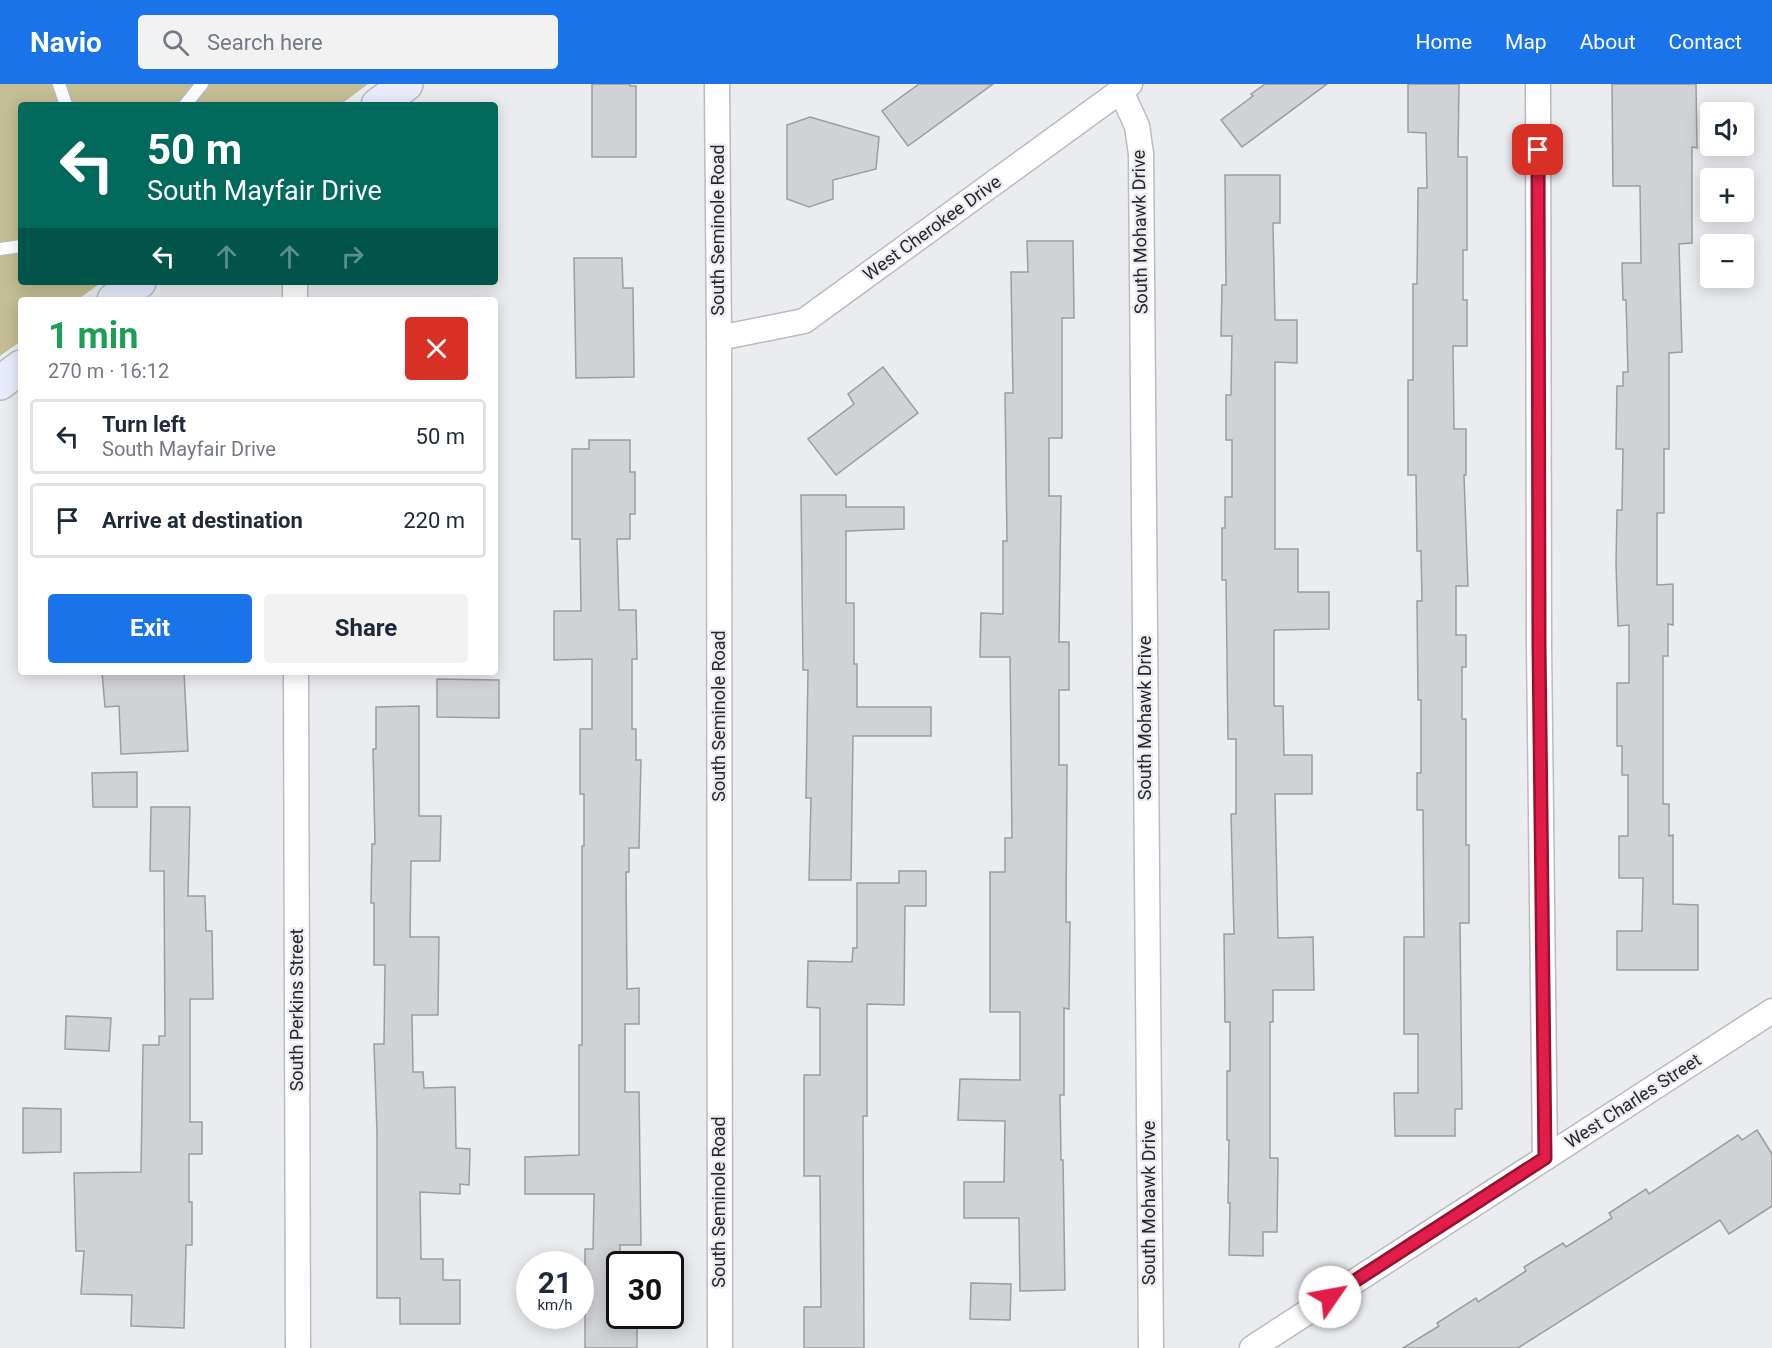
<!DOCTYPE html>
<html lang="en">
<head>
<meta charset="utf-8">
<style>
	:root { --surface:#fff; --page:#f2f2f3; --text:#1f2937; --muted:#747a83; --line:#e0e1e3; --accent:#1a73e8 }
	body { margin:0; font-family:Roboto,sans-serif; background:var(--page); color:var(--text); height:100vh; display:flex; flex-direction:column; font-size:22px; white-space:nowrap }
	* { box-sizing:border-box; margin:0 }
	p { font-size:20px; color:var(--muted) }
	.icon { flex:none; width:33px; height:33px; fill:none; stroke:currentColor; stroke-width:2; stroke-linecap:round; stroke-linejoin:round }
	.map { position:relative; flex:1; overflow:hidden }
	.side { position:absolute; left:18px; top:213px; width:480px; height:378px; display:flex; flex-direction:column; background:var(--surface); border-radius:6px; box-shadow:0 3px 15px #0003 }
	.side>* { flex:none }
	.banner { position:absolute; left:18px; top:18px; width:480px; height:183px; border-radius:6px; box-shadow:0 3px 15px #0003; background:#00695c; color:#fff; overflow:hidden }
	.buttons { position:absolute; left:1700px; top:18px; display:grid; gap:12px }
	.buttons a { display:grid; place-items:center; width:54px; height:54px; border-radius:6px; background:var(--surface); box-shadow:0 3px 15px #0003; font-size:30px }
	.speed { position:absolute; left:516px; top:1167px; display:flex; gap:12px; font-size:30px; font-weight:700; text-align:center }
	.speed>* { display:grid; place-content:center; width:78px; height:78px; border-radius:50%; background:var(--surface); box-shadow:0 3px 15px #0003; line-height:1 }
	.speed small { font-size:15px; font-weight:400 }
	.speed .limit { border:3px solid #111; border-radius:9px; background:#fff; color:#111 }
	.pin { position:absolute; display:grid; place-items:center; width:51px; height:51px; color:#fff; margin:-26px; border-radius:12px; box-shadow:0 3px 9px #0006 }
	.me { position:absolute; width:66px; margin:-33px; rotate:57deg; stroke-linejoin:round; filter:drop-shadow(0 0 4px #0008) }
	.turn { display:flex; align-items:center; gap:21px; height:126px; padding:0 30px; font-size:27px }
	.turn .icon { width:78px; height:78px; stroke-width:2.5 }
	.turn b { display:block; font-size:42px; line-height:51px }
	.lanes { display:flex; align-items:center; height:57px; padding:0 30px; background:#0003; justify-content:center; gap:30px; direction:ltr }
	.lanes .off { opacity:.35 }
	.round { display:grid; place-items:center; flex:none; width:63px; height:63px; border-radius:6px; background:var(--page) }
	.headline { display:flex; align-items:center; justify-content:space-between; height:102px; padding:0 30px }
	h1 { font-size:36px; font-weight:700; line-height:45px; color:#1e9e55 }
	.primary-button { display:flex; gap:12px; margin-top:auto; padding:12px 30px }
	.primary-button a { flex:1; height:69px; border-radius:6px; background:var(--accent); color:#fff; font-size:24px; font-weight:700; line-height:69px; text-align:center }
	.primary-button a+a { background:var(--page); color:var(--text) }
	ul { padding:0; list-style:none }
	li { display:flex; align-items:center; gap:18px; height:75px; margin:0 12px 9px; padding:0 18px; border:3px solid var(--line); border-radius:6px }
	li div { flex:1 }
	li b { display:block; font-size:22px }
	li em { font-style:normal }
	header { display:flex; align-items:center; gap:36px; box-sizing:border-box; height:84px; padding:0 30px; background:var(--accent); color:#fff }
	header strong { font-size:28px }
	nav { display:flex; gap:33px; margin-inline-start:auto; font-size:21px }
	.search { width:420px; height:54px; background:var(--page); display:flex; align-items:center; gap:15px; box-sizing:border-box; padding:0 21px; border-radius:6px; color:var(--muted); font-size:22px }
	.map>svg:first-child { display:block }
	.green { fill:#c3be94 }
	.building { fill:#d1d2d6; stroke:#9c9da0; stroke-width:1.5 }
	.lines { fill:none; stroke-linecap:round; stroke-linejoin:round }
	.lane-casing { stroke:#babbbf; stroke-width:15 }
	.street-casing { stroke:#babbbf; stroke-width:27 }
	.secondary-casing { stroke:#babbbf; stroke-width:36 }
	.lane { stroke:#fff; stroke-width:12 }
	.street { stroke:#fff; stroke-width:24 }
	.secondary { stroke:#e8ecfc; stroke-width:33 }
	.route-casing { stroke:#92132f; stroke-width:15 }
	.route { stroke:#e11d48; stroke-width:10 }
	.labels { text-anchor:middle; stroke-width:4.5; stroke-linejoin:round; paint-order:stroke }
	.street-label { font-size:18px; fill:#272829; stroke:#ebecf0 }
</style>
</head>
<body>
<header>
<strong>Navio</strong>
<div class="search"><svg class="icon" aria-label="search" viewBox="0 0 24 24"><circle cx="10" cy="10" r="6"/><path d="M15 15l6 6"/></svg>Search here</div>
<nav><a>Home</a><a>Map</a><a>About</a><a>Contact</a></nav>
</header>
<div class="map">
<svg width="1772" height="1264" viewBox="0 0 1772 1264">
	<rect width="100%" height="100%" fill="#ebecf0"/>
	<polygon class="green" points="0,0 368,0 340,21 21,21 21,198 102,198 77,216 21,216 21,257 0,272"/>
	<g class="building">
		<polygon points="592,0 630,0 630,2 636,2 636,73 592,73"/>
		<polygon points="919,0 993,0 908,62 882,27"/>
		<polygon points="1265,0 1327,0 1242,63 1221,36 1253,12 1251,10"/>
		<polygon points="1408,0 1459,0 1458,73 1467,73 1467,166 1463,166 1463,216 1467,216 1467,262 1453,262 1454,345 1466,345 1466,391 1464,391 1468,502 1456,502 1456,551 1466,551 1466,583 1462,583 1462,635 1466,635 1466,761 1469,761 1469,839 1460,839 1462,1025 1455,1025 1455,1052 1395,1052 1394,1009 1418,1009 1418,950 1404,950 1404,853 1424,853 1423,726 1417,726 1417,689 1421,689 1421,616 1418,616 1417,517 1422,517 1421,467 1417,467 1416,391 1408,391 1408,296 1413,296 1413,200 1417,200 1418,104 1427,104 1426,49 1408,48"/>
		<polygon points="1612,0 1696,0 1697,64 1692,63 1692,159 1679,160 1682,268 1669,269 1669,365 1664,365 1664,429 1657,429 1657,501 1673,500 1673,541 1668,540 1668,572 1663,572 1663,720 1669,720 1669,752 1673,751 1673,820 1698,821 1698,886 1617,886 1617,847 1642,847 1643,794 1619,794 1619,752 1628,752 1628,691 1622,691 1622,662 1617,662 1617,599 1629,599 1629,541 1618,542 1616,479 1617,426 1622,426 1623,365 1616,365 1617,302 1623,302 1623,288 1628,288 1626,216 1623,216 1622,179 1641,179 1640,102 1613,102"/>
		<polygon points="810,33 879,53 876,85 833,96 833,115 809,123 787,115 787,41"/>
		<polygon points="1225,91 1280,91 1280,139 1273,139 1275,236 1297,236 1297,279 1275,278 1275,465 1298,465 1298,508 1329,508 1329,545 1274,546 1274,622 1283,622 1284,671 1312,671 1312,710 1275,710 1278,854 1313,853 1314,906 1273,906 1273,938 1270,938 1270,1074 1278,1074 1277,1148 1263,1148 1263,1172 1229,1171 1230,1119 1228,1119 1229,1056 1227,1056 1227,987 1230,987 1230,938 1225,938 1224,850 1234,850 1231,730 1236,730 1236,655 1228,655 1226,496 1222,496 1222,444 1225,444 1225,413 1232,413 1232,356 1226,356 1226,311 1231,311 1232,252 1221,252 1222,201 1226,201"/>
		<polygon points="1027,157 1073,157 1074,234 1062,234 1062,354 1049,354 1049,412 1061,412 1059,558 1069,558 1069,606 1059,606 1059,681 1067,681 1066,838 1070,838 1069,925 1064,924 1064,1011 1060,1011 1061,1076 1063,1076 1065,1206 1020,1207 1019,1134 964,1134 964,1098 1004,1098 1005,1037 958,1036 960,995 1020,996 1020,928 990,928 990,788 1005,788 1005,754 1012,754 1010,573 980,573 981,529 1003,530 1003,457 1007,457 1005,309 1013,309 1011,188 1028,188"/>
		<polygon points="574,174 622,174 623,204 633,204 634,293 576,294"/>
		<polygon points="883,283 918,329 836,391 808,355 854,320 848,310"/>
		<polygon points="589,356 630,356 630,388 635,388 635,430 630,430 630,455 617,455 619,526 636,526 637,575 632,575 632,645 636,645 636,676 641,676 639,764 629,764 629,788 626,788 627,905 639,904 639,940 625,940 625,1008 639,1008 641,1161 620,1161 620,1232 637,1232 637,1264 585,1264 585,1165 593,1165 594,1110 525,1110 525,1073 579,1071 579,961 582,961 582,762 584,762 584,710 580,710 580,645 592,645 592,575 554,576 554,527 581,527 580,455 572,455 572,365 589,365"/>
		<polygon points="801,411 846,411 846,423 904,423 904,445 846,447 846,519 854,519 854,580 857,580 857,623 931,623 931,652 853,652 851,796 809,796 811,714 806,714 808,586 803,586"/>
		<polygon points="102,588 184,588 188,667 121,670 119,622 105,623"/>
		<polygon points="437,595 499,596 499,634 437,633"/>
		<polygon points="419,622 419,732 441,732 440,777 411,777 410,853 439,853 438,931 412,931 413,988 423,988 424,1004 455,1003 456,1064 470,1065 469,1101 460,1100 460,1110 420,1108 421,1175 443,1175 443,1196 460,1196 460,1240 400,1240 400,1214 377,1214 377,1048 374,960 384,960 385,881 374,881 374,819 371,819 372,760 375,760 373,665 376,665 376,623"/>
		<polygon points="137,688 137,723 93,723 92,689"/>
		<polygon points="151,723 190,723 188,812 205,812 206,847 212,847 213,915 190,915 190,1038 202,1038 202,1070 189,1070 189,1118 192,1118 192,1161 186,1161 184,1244 131,1242 132,1211 81,1210 84,1167 76,1167 74,1089 141,1088 143,961 159,961 159,952 165,952 164,787 150,787"/>
		<polygon points="899,787 926,787 926,822 905,822 904,921 867,920 867,1032 863,1032 864,1264 804,1264 804,1223 821,1223 820,1092 804,1092 804,991 820,991 820,924 807,923 808,877 852,878 853,864 857,864 857,799 899,799"/>
		<polygon points="66,932 111,934 109,967 65,965"/>
		<polygon points="23,1024 61,1025 61,1068 23,1069"/>
		<polygon points="1757,1046 1772,1070 1772,1122 1729,1150 1720,1136 1518,1264 1403,1264 1439,1242 1437,1239 1476,1214 1478,1218 1526,1187 1524,1183 1563,1159 1566,1163 1612,1134 1609,1129 1646,1105 1649,1110 1738,1051 1742,1056"/>
		<polygon points="971,1199 1011,1200 1010,1236 970,1235"/>
	</g>
	<g class="lines">
		<defs>
			<g id="lane">
				<polyline points="59,0 66,21"/>
				<polyline points="185,21 202,0"/>
				<polyline points="0,165 21,162"/>
			</g>
			<g id="street">
				<polyline points="717,0 719,254 720,1264"/>
				<polyline points="1538,0 1539,561 1545,1074"/>
				<polyline points="1121,7 1137,42 1141,70 1151,1264"/>
				<polyline points="295,198 295,216"/>
				<polyline points="719,254 804,237 1130,0"/>
				<polyline points="296,588 298,1264"/>
				<polyline points="1252,1264 1772,927"/>
			</g>
			<g id="secondary">
				<polyline points="378,21 406,0"/>
				<polyline points="114,216 139,198"/>
				<polyline points="0,299 21,283"/>
			</g>
		</defs>
		<use href="#lane" class="lane-casing"/>
		<use href="#street" class="street-casing"/>
		<use href="#secondary" class="secondary-casing"/>
		<use href="#lane" class="lane"/>
		<use href="#street" class="street"/>
		<use href="#secondary" class="secondary"/>
	</g>
	<g class="lines">
		<defs>
			<polyline id="route" points="1330,1213 1545,1074 1539,561 1538,66"/>
		</defs>
		<use href="#route" class="route-casing"/>
		<use href="#route" class="route"/>
	</g>
	<g class="labels">
		<g class="street-label">
			<text transform="translate(932 144) rotate(-36)" y="6">West Cherokee Drive</text>
			<text transform="translate(718 146) rotate(-90)" y="6">South Seminole Road</text>
			<text transform="translate(1140 148) rotate(-91)" y="6">South Mohawk Drive</text>
			<text transform="translate(719 632) rotate(-90)" y="6">South Seminole Road</text>
			<text transform="translate(1145 634) rotate(-90)" y="6">South Mohawk Drive</text>
			<text transform="translate(297 926) rotate(-90)" y="6">South Perkins Street</text>
			<text transform="translate(1633 1017) rotate(-33)" y="6">West Charles Street</text>
			<text transform="translate(719 1118) rotate(-90)" y="6">South Seminole Road</text>
			<text transform="translate(1149 1119) rotate(-90)" y="6">South Mohawk Drive</text>
		</g>
	</g>
</svg>
<div class="buttons">
<a><svg class="icon" aria-label="sound" viewBox="0 0 24 24"><path d="M4 9h4l5-4v14l-5-4H4zM17 9q2 3 0 6"/></svg></a>
<a>+</a>
<a>−</a>
</div>
<div class="speed"><div>21<small>km/h</small></div><div class="limit">30</div></div>
<div class="pin" style="left:1538px;top:66px;background:#d93025"><svg class="icon" aria-label="arrive" viewBox="0 0 24 24"><path d="M6 21V4h12l-3 4 3 4H6"/></svg></div>
<svg class="me" style="left:1330px;top:1213px" viewBox="-20 -20 40 40"><circle r="19" fill="#fff"/><path d="M0-13L10 11 0 6-10 11z" fill="#e11d48"/></svg>
<div class="banner">
<div class="turn"><svg class="icon" aria-label="left" viewBox="0 0 24 24"><path d="M17 20v-9H6M10 6l-5 5 5 5"/></svg><div><b>50 m</b>South Mayfair Drive</div></div>
<div class="lanes"><svg class="icon" aria-label="left" viewBox="0 0 24 24"><path d="M17 20v-9H6M10 6l-5 5 5 5"/></svg><svg class="icon off" aria-label="ahead" viewBox="0 0 24 24"><path d="M12 20V5M6 11l6-6 6 6"/></svg><svg class="icon off" aria-label="ahead" viewBox="0 0 24 24"><path d="M12 20V5M6 11l6-6 6 6"/></svg><svg class="icon off" aria-label="right" viewBox="0 0 24 24"><path d="M7 20v-9h11M14 6l5 5-5 5"/></svg></div>
</div>
<section class="side">
<div class="headline"><div><h1>1 min</h1><p>270 m · 16:12</p></div><a class="round" style="background:#d93025;color:#fff"><svg class="icon" aria-label="close" viewBox="0 0 24 24"><path d="M6 6l12 12M18 6L6 18"/></svg></a></div>
<ul>
<li><svg class="icon" aria-label="left" viewBox="0 0 24 24"><path d="M17 20v-9H6M10 6l-5 5 5 5"/></svg><div><b>Turn left</b><p>South Mayfair Drive</p></div><em>50 m</em></li>
<li><svg class="icon" aria-label="arrive" viewBox="0 0 24 24"><path d="M6 21V4h12l-3 4 3 4H6"/></svg><div><b>Arrive at destination</b></div><em>220 m</em></li>
</ul>
<div class="primary-button"><a>Exit</a><a>Share</a></div>
</section>
</div>
</body>
</html>
